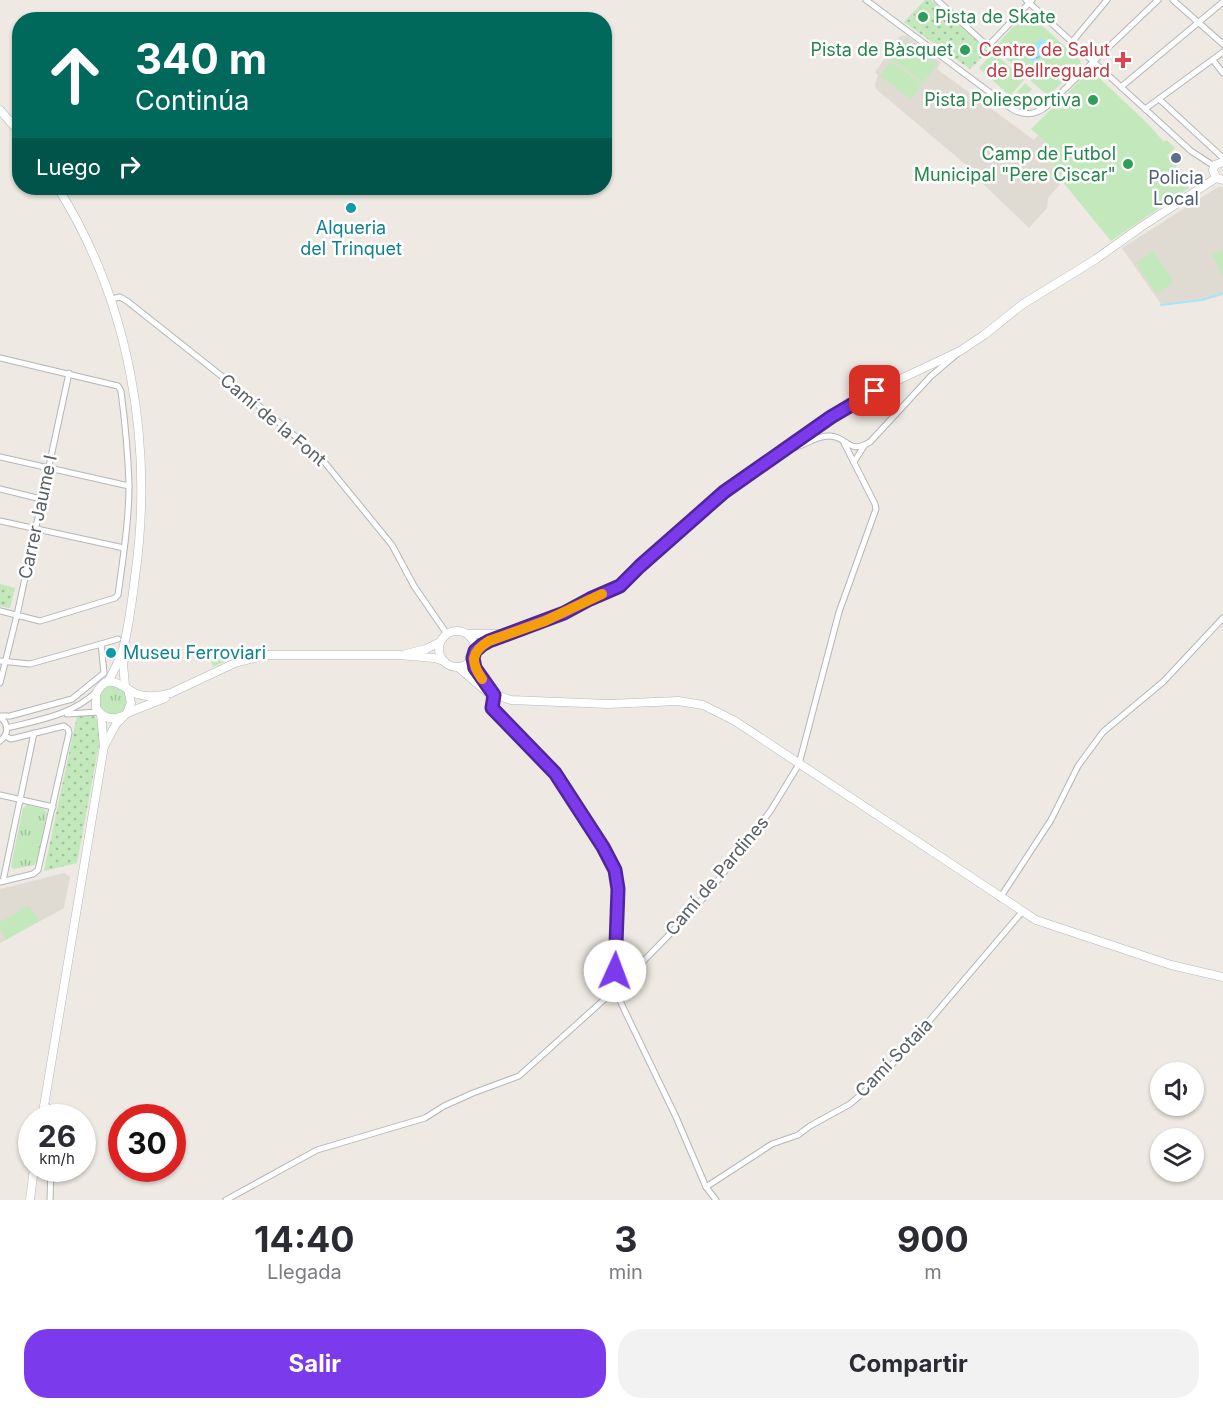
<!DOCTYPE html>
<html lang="es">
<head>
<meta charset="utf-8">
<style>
	:root { --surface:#fff; --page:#f2f2f3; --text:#2b2b33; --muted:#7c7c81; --accent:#7c3aed }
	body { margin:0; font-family:Inter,sans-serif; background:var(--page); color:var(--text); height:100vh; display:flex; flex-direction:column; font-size:22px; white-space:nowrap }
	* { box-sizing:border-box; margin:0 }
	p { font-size:20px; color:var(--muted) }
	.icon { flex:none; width:33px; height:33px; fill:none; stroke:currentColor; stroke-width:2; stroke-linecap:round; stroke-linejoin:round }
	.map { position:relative; height:1200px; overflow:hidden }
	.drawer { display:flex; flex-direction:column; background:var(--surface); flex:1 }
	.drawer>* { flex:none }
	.top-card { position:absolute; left:12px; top:12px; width:600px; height:183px; border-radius:24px; box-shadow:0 2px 4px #0004; background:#00695c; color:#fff; overflow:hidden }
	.tools { position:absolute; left:1150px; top:1062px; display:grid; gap:12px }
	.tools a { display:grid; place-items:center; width:54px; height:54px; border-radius:50%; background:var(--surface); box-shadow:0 2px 4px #0004; font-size:30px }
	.speed { position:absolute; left:18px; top:1104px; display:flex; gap:12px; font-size:30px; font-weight:700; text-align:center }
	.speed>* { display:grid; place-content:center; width:78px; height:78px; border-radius:50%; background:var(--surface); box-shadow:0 2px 4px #0004; line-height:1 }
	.speed small { font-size:15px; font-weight:400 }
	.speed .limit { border:9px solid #d22; background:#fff; color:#111 }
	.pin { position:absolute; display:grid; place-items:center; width:51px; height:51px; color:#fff; margin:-26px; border-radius:12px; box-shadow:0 3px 9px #0006 }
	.me { position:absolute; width:66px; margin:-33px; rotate:2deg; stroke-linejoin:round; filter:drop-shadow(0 0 4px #0008) }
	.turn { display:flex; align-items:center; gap:21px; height:126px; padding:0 24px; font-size:27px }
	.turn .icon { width:78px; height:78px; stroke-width:2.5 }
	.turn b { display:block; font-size:42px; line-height:51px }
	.then { display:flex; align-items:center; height:57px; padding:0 24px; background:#0003; gap:12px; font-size:22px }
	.eta { display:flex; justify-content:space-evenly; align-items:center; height:102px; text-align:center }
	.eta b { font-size:36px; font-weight:700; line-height:42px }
	.button { display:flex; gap:12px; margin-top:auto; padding:12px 24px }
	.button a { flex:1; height:69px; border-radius:24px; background:var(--accent); color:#fff; font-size:24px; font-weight:700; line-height:69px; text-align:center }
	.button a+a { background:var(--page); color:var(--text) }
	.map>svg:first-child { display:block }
	.education { fill:#e0dbd2 }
	.grass { fill:url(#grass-tufts) }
	.park { fill:url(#park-dots) }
	.garden { fill:#c3e8bc }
	.water { fill:url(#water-ripples) }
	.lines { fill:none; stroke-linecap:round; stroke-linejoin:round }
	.stream { stroke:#a1e5ff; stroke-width:2 }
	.street-casing { stroke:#b3b6ba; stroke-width:7 }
	.secondary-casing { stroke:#b3b9bd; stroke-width:9 }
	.street { stroke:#fff; stroke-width:5 }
	.secondary { stroke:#fff; stroke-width:8 }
	.route-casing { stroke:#51269a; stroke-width:15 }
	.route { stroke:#7c3aed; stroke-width:10 }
	.slow { stroke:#f59e0b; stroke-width:10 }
	.leisure-dot { fill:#2e9e5b; stroke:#fff; stroke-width:2 }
	.health-dot { fill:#e0444e; stroke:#fff; stroke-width:2 }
	.service-dot { fill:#5c6f8a; stroke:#fff; stroke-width:2 }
	.culture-dot { fill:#0f9aa8; stroke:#fff; stroke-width:2 }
	.labels { text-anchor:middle; stroke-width:5; stroke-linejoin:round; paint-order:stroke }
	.leisure-label { font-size:18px; fill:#27864d; stroke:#fff; text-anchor:end }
	.health-label { font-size:18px; fill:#be3a42; stroke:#fff; text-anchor:end }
	.service-label { font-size:18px; fill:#4e5e75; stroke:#fff }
	.culture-label { font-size:18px; fill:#0d838f; stroke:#fff }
	.street-label { font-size:18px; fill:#5a6064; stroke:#fff }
</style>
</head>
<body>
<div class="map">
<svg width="1223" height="1200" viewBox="0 0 1223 1200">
	<defs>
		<pattern id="grass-tufts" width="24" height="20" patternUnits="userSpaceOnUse" patternTransform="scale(1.5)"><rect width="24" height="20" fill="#c3e8bc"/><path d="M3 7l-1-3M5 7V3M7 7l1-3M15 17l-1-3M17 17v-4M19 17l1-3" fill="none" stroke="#a1bf9c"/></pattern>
		<pattern id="park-dots" width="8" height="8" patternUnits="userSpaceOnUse" patternTransform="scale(1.5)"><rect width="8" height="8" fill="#c3e8bc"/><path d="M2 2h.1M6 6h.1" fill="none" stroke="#a1bf9c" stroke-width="1.8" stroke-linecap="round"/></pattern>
		<pattern id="water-ripples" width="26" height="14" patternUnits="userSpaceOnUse" patternTransform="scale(1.5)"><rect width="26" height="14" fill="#a1e5ff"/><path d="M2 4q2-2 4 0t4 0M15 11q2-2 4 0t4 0" fill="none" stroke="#86bdd2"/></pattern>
	</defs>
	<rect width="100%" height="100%" fill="#eee9e2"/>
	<g class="education">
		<polygon points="906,35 941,62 937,69 1034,140 1038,135 1049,145 1041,155 1066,178 1048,198 1047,208 1029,228 980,181 982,179 972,167 971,169 877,90 875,85 878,75 875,72 900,36"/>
		<polygon points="1218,187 1223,187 1223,295 1213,298 1161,304 1122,248"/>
		<polygon points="64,873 70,877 64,908 0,943 0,889"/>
	</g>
	<g class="grass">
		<polygon points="208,648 228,652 230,654 230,659 213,667"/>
		<circle cx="113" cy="701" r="15"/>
		<polygon points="27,805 44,809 47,813 37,861 34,865 14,869 11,866 23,808"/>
	</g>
	<g class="park">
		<polygon points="925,0 931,0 988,51 970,69 904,22"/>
		<polygon points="0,584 15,588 10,608 0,606"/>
		<polygon points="93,714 98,721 100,739 77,863 44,871 77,716"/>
	</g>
	<g class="garden">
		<polygon points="925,3 936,13 921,31 909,22"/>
		<polygon points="1027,12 1080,60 1081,65 1048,96 994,48"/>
		<polygon points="958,37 980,54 973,63 950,47"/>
		<polygon points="906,41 937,64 923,83 892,59"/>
		<polygon points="993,52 1024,80 1010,96 979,68"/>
		<polygon points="891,61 922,84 911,99 880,76"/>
		<polygon points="1091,70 1148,124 1164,142 1167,140 1175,148 1167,156 1177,167 1174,169 1189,188 1111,241 1062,181 1065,178 1041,154 1049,145 1031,129"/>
		<polygon points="1025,83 1032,89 1020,103 1013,97"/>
		<polygon points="1223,249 1223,276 1212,255"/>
		<polygon points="1153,251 1174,282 1157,294 1136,263"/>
		<polygon points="29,905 39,921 6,940 0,929 0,922"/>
	</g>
	<polygon class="water" points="1041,38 1050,46 1034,63 1025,55"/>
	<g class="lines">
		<polyline class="stream" points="1161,305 1202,300 1223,293"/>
		<defs>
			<g id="street">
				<path d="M866 0 1012 109C1024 116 1036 115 1047 106L1158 0"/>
				<polyline points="937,0 982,41 989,45 1032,0"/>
				<polyline points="1026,0 1191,151 1214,166"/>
				<polyline points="1173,0 1223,44"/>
				<polyline points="1072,42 1107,0"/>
				<polyline points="1213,60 1223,73"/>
				<polyline points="1121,87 1223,2"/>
				<polyline points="1159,99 1223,158"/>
				<polyline points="1145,109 1223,52"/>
				<polyline points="111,299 120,297 127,301 253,401 321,458 392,545 414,586 447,634"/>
				<path d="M0 358 118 386 121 391C125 422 128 453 129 484 129 521 123 558 118 595L115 598 40 621 0 611"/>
				<path d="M788 449C803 448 815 435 830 436 848 437 848 455 870 442L931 376 957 354"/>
				<polyline points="0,457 129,486"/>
				<polyline points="854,462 864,446"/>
				<polyline points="0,489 41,499"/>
				<polyline points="0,521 124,548"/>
				<polyline points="101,644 118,639"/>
				<polyline points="0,661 30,664 101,644 104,673 72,699 10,716 0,716"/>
				<polyline points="0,683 17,615 69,373"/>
				<polyline points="494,695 492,708 555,773 603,847 615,870 618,889 615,971 621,1003 676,1117 706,1187 716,1200"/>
				<polyline points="67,714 99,712"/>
				<path d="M0 717C9 724 9 734 0 741"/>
				<path d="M7 728C39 720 72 715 96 692"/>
				<polyline points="0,795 53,807"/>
				<polyline points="3,881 34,733"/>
				<polyline points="0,882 33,874 38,870 69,733 68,729 64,726 11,739 5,736"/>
				<polyline points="1000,898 1051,820 1078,766 1103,732 1163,682 1223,618"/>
				<polyline points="44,1103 50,1109 53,1118"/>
				<polyline points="706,1187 772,1144 798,1135 810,1126 850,1104 877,1081 902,1053 1022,912"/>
				<polyline points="50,1200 51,1168"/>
				<polyline points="226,1200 317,1150 425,1118 444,1106 473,1093 519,1076 617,988 666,938 709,892 771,810 799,764 839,612 876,509 875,504 844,443"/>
			</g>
			<g id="secondary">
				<polyline points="0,110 20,133"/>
				<polyline points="1223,162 1215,165 1213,170 1216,178 1223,180"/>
				<path d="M58 188C130 303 154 443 135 577 132 601 129 626 123 649 120 660 113 672 108 682"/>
				<circle cx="457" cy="649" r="18"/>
				<polyline points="468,634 498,634"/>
				<polyline points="475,651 489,641 564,613 624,584 640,566 724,493 831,417 860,398 960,351 984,335 1023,304 1096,259 1141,227 1216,178"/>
				<polyline points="122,652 125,686"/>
				<polyline points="406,654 426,649 440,642"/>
				<polyline points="473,658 478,674 487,687"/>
				<polyline points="458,667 487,692 511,700 608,704 678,701 703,705 735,721 1036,920 1171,965 1223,977"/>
				<polyline points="127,713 131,703 128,689"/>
				<path d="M123 716C112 721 103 718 96 708V694C108 669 122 688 137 694 148 698 160 696 171 693L235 663 266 655H399L434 658 444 661"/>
				<polyline points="105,745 116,724 127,713 165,698"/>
				<polyline points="42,1118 104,746 101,714"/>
				<polyline points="30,1200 34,1168"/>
			</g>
		</defs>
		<use href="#street" class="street-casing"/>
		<use href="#secondary" class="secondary-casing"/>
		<use href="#street" class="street"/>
		<use href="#secondary" class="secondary"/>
	</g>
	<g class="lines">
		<defs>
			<polyline id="route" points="615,971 618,889 615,870 603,847 555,773 492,708 494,695 475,668 473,658 475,651 482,645 489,641 564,613 590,599 620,586 640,566 724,492 831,417 875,391"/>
		</defs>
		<use href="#route" class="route-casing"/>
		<use href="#route" class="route"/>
		<path class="slow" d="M482 679C470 661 471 652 489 641L545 621 602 594"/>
	</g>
	<g class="leisure-dot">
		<circle cx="923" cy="17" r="6"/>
		<circle cx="965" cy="50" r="6"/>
		<circle cx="1093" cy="100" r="6"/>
		<circle cx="1128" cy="164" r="6"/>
	</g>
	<path class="health-dot" d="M1120 51h6v6h6v6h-6v6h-6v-6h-6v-6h6z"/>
	<circle class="service-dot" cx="1176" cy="158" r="6"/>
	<g class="culture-dot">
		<circle cx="351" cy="208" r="6"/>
		<circle cx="111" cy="653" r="6"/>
	</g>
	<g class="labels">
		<g class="leisure-label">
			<text x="935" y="23" text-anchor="start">Pista de Skate</text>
			<text x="953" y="56">Pista de Bàsquet</text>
			<text x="1081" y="106">Pista Poliesportiva</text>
			<text x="1116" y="160">Camp de Futbol<tspan x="1116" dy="21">Municipal "Pere Ciscar"</tspan></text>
		</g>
		<g class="health-label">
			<text x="1110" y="56">Centre de Salut<tspan x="1110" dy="21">de Bellreguard</tspan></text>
		</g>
		<g class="service-label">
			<text x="1176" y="184">Policia<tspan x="1176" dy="21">Local</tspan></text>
		</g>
		<g class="culture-label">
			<text x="351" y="234">Alqueria<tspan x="351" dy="21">del Trinquet</tspan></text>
			<text x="123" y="659" text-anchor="start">Museu Ferroviari</text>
		</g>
		<g class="street-label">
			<text transform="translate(273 420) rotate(40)" y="6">Camí de la Font</text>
			<text transform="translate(38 517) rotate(-78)" y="6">Carrer Jaume I</text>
			<text transform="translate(717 876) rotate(-50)" y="6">Camí de Pardines</text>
			<text transform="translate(894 1058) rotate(-46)" y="6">Camí Sotaia</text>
		</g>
	</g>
</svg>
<div class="tools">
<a><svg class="icon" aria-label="sound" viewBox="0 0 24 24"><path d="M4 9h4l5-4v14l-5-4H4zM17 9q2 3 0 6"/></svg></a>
<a><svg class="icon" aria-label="layers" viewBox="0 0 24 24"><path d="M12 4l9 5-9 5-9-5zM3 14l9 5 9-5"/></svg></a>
</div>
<div class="speed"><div>26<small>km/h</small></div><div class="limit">30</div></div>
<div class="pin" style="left:875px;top:391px;background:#d93025"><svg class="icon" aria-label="arrive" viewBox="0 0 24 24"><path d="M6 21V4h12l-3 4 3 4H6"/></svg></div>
<svg class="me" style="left:615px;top:971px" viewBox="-20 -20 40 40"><circle r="19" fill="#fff"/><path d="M0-13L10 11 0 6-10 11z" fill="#7c3aed"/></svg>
<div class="top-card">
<div class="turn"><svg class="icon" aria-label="ahead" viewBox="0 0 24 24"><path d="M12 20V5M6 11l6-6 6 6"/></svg><div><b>340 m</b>Continúa</div></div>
<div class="then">Luego<svg class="icon" aria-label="right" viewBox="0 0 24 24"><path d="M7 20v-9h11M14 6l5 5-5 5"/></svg></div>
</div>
</div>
<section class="drawer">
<div class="eta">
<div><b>14:40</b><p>Llegada</p></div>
<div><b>3</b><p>min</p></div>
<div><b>900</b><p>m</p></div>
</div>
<div class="button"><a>Salir</a><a>Compartir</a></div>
</section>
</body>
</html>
